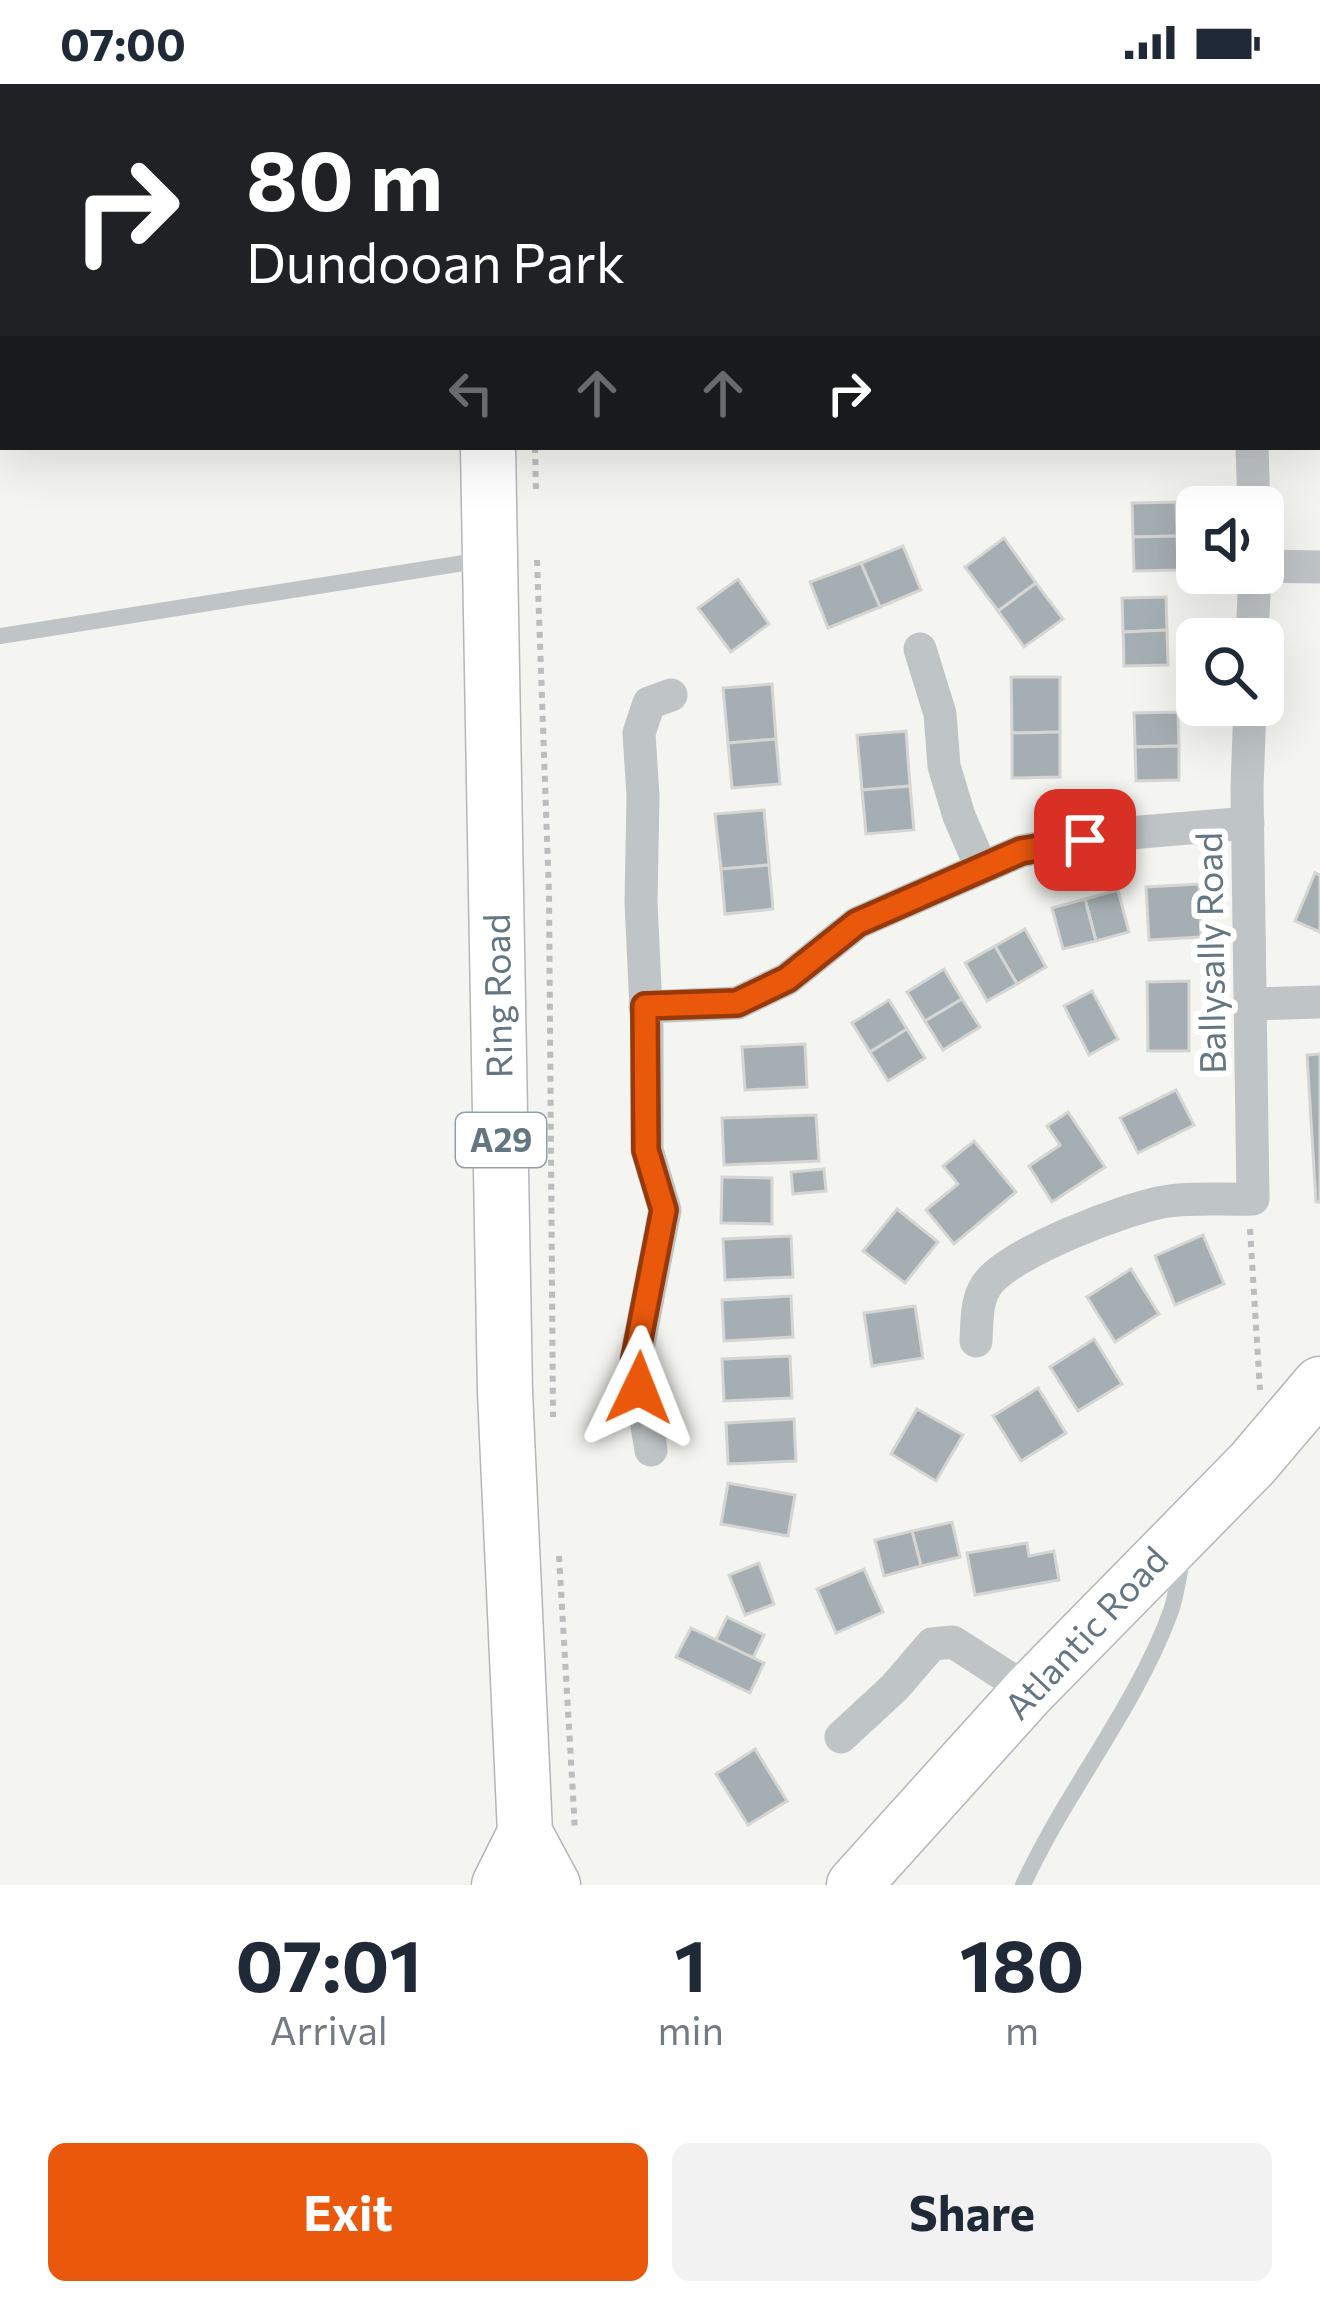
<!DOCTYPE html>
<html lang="en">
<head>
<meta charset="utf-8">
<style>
	:root { --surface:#fff; --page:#f2f2f3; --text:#1f2937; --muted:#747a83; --accent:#ea580c }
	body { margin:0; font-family:Commissioner,sans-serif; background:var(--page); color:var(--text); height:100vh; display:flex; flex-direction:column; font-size:45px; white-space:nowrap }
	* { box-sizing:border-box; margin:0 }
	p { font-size:39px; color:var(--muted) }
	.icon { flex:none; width:66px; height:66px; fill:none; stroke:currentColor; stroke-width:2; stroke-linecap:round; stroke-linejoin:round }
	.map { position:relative; height:1801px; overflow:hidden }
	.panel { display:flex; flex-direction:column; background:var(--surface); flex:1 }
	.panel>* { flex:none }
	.hud { position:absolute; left:0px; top:0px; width:1320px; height:366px; box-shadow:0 12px 48px #0002; background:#202124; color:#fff; overflow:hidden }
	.controls { position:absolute; left:1176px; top:402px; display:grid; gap:24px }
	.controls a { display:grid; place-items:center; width:108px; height:108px; border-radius:18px; background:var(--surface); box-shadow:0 12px 48px #0002; font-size:60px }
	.pin { position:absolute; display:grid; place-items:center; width:102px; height:102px; color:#fff; margin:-51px; border-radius:24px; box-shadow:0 6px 18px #0006 }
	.me { position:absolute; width:132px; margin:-66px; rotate:2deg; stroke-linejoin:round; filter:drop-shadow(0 0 9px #0008) }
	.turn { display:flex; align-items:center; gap:42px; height:252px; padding:0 48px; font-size:54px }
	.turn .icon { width:156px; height:156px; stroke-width:2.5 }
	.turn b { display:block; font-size:84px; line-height:102px }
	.lanes { display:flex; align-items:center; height:114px; padding:0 48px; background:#0003; justify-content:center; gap:60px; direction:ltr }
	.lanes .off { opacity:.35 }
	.eta { display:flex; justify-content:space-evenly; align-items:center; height:204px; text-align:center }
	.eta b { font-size:72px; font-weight:700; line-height:84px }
	.cta { display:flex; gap:24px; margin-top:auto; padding:24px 48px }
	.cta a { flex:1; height:138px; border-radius:18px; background:var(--accent); color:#fff; font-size:48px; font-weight:700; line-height:138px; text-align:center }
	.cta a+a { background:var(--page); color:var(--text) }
	.status { display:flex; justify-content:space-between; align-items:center; height:84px; padding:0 60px; background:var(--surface); direction:ltr }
	.status svg { height:33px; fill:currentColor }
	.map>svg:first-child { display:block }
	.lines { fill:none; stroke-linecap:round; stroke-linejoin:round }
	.stream { stroke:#b6c4c7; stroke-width:10 }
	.building { fill:#a5afb3; stroke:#d5d5d3; stroke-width:3 }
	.primary-casing { stroke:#b2b7ba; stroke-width:57 }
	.path { stroke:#bbbdbf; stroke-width:6; stroke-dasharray:6 6; stroke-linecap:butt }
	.lane { stroke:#bfc4c6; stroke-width:16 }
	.street { stroke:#bfc4c6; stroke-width:33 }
	.primary { stroke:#fff; stroke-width:54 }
	.route-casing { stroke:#983908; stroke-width:30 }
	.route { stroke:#ea580c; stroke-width:21 }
	.labels { text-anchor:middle; stroke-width:12; stroke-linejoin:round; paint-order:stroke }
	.shield { fill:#fff; stroke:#929fa7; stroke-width:3 }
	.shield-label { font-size:33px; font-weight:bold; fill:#637681 }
	.street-label { font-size:36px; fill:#637681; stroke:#fff }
</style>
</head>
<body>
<div class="status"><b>07:00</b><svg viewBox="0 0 49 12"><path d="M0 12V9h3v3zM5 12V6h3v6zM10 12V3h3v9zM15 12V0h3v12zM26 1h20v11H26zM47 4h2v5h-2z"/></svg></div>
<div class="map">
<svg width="1320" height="1801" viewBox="0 0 1320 1801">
	<rect width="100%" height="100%" fill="#f4f4f0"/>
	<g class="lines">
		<g class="stream">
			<polyline points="797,0 800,3"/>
			<polyline points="1317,314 1320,311"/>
		</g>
	</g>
	<g class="building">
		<polygon points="1176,418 1177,452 1133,453 1132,419"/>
		<polygon points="1177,452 1178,486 1134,487 1133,453"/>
		<polygon points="1004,454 1036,499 998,527 965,483"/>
		<polygon points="903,462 921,506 880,523 861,479"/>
		<polygon points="861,479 880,523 828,544 810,498"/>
		<polygon points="738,495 769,540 731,568 698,524"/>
		<polygon points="1036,499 1063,535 1024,563 998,527"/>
		<polygon points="1166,513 1167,546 1123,548 1122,514"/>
		<polygon points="1167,546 1168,581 1124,582 1123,548"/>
		<polygon points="1011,593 1060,593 1060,648 1012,649"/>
		<polygon points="772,600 776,655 728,659 723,604"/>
		<polygon points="1178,628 1179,662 1135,663 1134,629"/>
		<polygon points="906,647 910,702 862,706 857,651"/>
		<polygon points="1060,648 1060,693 1012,694 1012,649"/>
		<polygon points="776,655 780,700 732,704 728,659"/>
		<polygon points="1179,662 1179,696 1136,697 1135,663"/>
		<polygon points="910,702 914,746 866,750 862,706"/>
		<polygon points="764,726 769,781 721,785 715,730"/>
		<polygon points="769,781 773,825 725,830 721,785"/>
		<polygon points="1315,789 1320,791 1320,848 1295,837"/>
		<polygon points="1199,800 1201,853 1149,856 1146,803"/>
		<polygon points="1118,806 1129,848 1096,857 1085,815"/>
		<polygon points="1085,815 1096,857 1063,865 1052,824"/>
		<polygon points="1025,845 1046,883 1017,900 995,862"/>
		<polygon points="995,862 1017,900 987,917 965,879"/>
		<polygon points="944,885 962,915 925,937 907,908"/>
		<polygon points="1189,897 1189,967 1148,967 1147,898"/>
		<polygon points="1092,907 1118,955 1089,971 1064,922"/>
		<polygon points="962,915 980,943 943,966 925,937"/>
		<polygon points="889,916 907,945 870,968 852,939"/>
		<polygon points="907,945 925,974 888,997 870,968"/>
		<polygon points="805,960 807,1003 745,1006 742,963"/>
		<polygon points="1320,970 1320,1118 1316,1118 1307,971"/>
		<polygon points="1176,1006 1194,1041 1138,1069 1120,1034"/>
		<polygon points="1068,1028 1105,1083 1052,1118 1029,1082 1060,1061 1047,1042"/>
		<polygon points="816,1031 819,1077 724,1081 722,1034"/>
		<polygon points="974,1057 1016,1108 954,1160 926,1126 958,1100 943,1082"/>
		<polygon points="824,1085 826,1107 793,1110 791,1088"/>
		<polygon points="722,1093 772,1094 772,1140 721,1139"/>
		<polygon points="897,1125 938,1158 905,1199 863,1167"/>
		<polygon points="1203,1151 1224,1200 1175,1221 1155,1172"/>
		<polygon points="791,1152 793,1193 725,1196 723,1155"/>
		<polygon points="1131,1185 1159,1230 1115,1258 1087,1213"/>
		<polygon points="791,1212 793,1253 724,1257 722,1216"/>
		<polygon points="915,1222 923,1274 872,1282 864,1229"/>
		<polygon points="1094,1255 1122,1300 1078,1327 1050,1283"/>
		<polygon points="790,1272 792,1314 724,1317 722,1275"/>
		<polygon points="1038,1304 1066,1349 1021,1377 993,1332"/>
		<polygon points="917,1325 963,1351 936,1397 891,1370"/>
		<polygon points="794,1335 796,1377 728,1380 726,1339"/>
		<polygon points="728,1399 795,1411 788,1452 721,1440"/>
		<polygon points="952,1438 960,1473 921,1482 912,1447"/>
		<polygon points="912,1447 921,1482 884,1492 875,1456"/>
		<polygon points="1027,1459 1029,1472 1054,1467 1059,1496 975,1511 967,1469"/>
		<polygon points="759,1479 774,1520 745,1531 729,1491"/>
		<polygon points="864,1485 883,1528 836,1549 817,1505"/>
		<polygon points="727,1533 764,1551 753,1574 716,1556"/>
		<polygon points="691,1544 764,1579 750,1609 676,1573"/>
		<polygon points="755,1665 787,1717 748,1741 716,1690"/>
	</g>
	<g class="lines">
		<defs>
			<g id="primary">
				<polyline points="475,0 476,3"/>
				<polyline points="488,363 505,1308 525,1749 553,1801"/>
				<polyline points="499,1801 525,1749"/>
				<polyline points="854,1801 1029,1607 1252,1380 1320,1300"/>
			</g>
		</defs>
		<use href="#primary" class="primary-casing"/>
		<g class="path">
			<polyline points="525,0 525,3"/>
			<polyline points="1243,0 1243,3"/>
			<polyline points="1290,3 1290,0"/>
			<polyline points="1317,86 1320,86"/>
			<polyline points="535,363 536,409"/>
			<polyline points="537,476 549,809 553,1333"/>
			<polyline points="1250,1145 1260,1306"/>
			<polyline points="559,1472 575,1746"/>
		</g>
		<g class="lane">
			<polyline points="0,552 483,476"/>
			<path d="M1023 1801C1066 1707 1135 1625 1171 1527 1177 1509 1179 1489 1183 1471"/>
		</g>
		<g class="street">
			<polyline points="863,0 866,3"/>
			<polyline points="1317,243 1320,244"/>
			<polyline points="1252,363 1254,423"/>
			<polyline points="1263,482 1320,483"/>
			<polyline points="1252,555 1255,489"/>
			<polyline points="920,565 940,630 944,682 959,732 981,783"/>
			<polyline points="1251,920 1320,918"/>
			<polyline points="645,923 737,919 787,895 857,839 1021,767 1117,750 1248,739"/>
			<path d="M976 1257C977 1239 976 1217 986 1202 1005 1170 1130 1122 1169 1117 1196 1113 1226 1116 1253 1115L1247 704 1250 621"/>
			<polyline points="651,1366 636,1275 665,1126 647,1066 647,946 641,818 643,712 639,649 649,619 671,611"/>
			<polyline points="841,1653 895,1603 932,1560 953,1558 1029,1607"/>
		</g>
		<use href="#primary" class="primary"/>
	</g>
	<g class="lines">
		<defs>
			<polyline id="route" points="639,1304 635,1275 664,1126 646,1066 645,922 737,919 787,895 857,839 1021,767 1085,756"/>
		</defs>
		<use href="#route" class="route-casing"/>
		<use href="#route" class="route"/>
	</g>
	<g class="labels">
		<rect class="shield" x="456" y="1029" width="90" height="54" rx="9"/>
		<g class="shield-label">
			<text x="501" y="1068">A29</text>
		</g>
		<g class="street-label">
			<text transform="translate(1211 869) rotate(-91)" y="13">Ballysally Road</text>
			<text transform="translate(498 912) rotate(-91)" y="13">Ring Road</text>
			<text transform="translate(1086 1549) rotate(-47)" y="13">Atlantic Road</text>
		</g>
	</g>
</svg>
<div class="controls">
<a><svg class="icon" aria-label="sound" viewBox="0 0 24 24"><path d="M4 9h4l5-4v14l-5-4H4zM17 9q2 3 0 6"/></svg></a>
<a><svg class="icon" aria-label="search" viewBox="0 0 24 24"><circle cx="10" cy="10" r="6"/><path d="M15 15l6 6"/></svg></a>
</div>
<div class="pin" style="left:1085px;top:756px;background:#d93025"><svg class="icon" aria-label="arrive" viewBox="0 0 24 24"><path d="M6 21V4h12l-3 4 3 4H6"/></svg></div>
<svg class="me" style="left:639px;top:1304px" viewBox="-20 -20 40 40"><path d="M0-17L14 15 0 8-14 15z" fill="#ea580c" stroke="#fff" stroke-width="4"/></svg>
<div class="hud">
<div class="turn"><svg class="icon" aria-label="right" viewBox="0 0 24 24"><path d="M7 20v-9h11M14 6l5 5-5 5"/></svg><div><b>80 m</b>Dundooan Park</div></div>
<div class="lanes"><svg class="icon off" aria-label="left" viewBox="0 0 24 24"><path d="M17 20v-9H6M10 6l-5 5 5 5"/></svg><svg class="icon off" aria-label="ahead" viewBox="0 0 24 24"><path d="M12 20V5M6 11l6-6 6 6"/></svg><svg class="icon off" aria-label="ahead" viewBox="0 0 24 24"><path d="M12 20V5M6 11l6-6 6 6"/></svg><svg class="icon" aria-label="right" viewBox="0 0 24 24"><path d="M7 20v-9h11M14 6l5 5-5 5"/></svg></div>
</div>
</div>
<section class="panel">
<div class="eta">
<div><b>07:01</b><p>Arrival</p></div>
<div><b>1</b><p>min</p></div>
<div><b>180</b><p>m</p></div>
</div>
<div class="cta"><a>Exit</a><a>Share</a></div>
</section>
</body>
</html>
